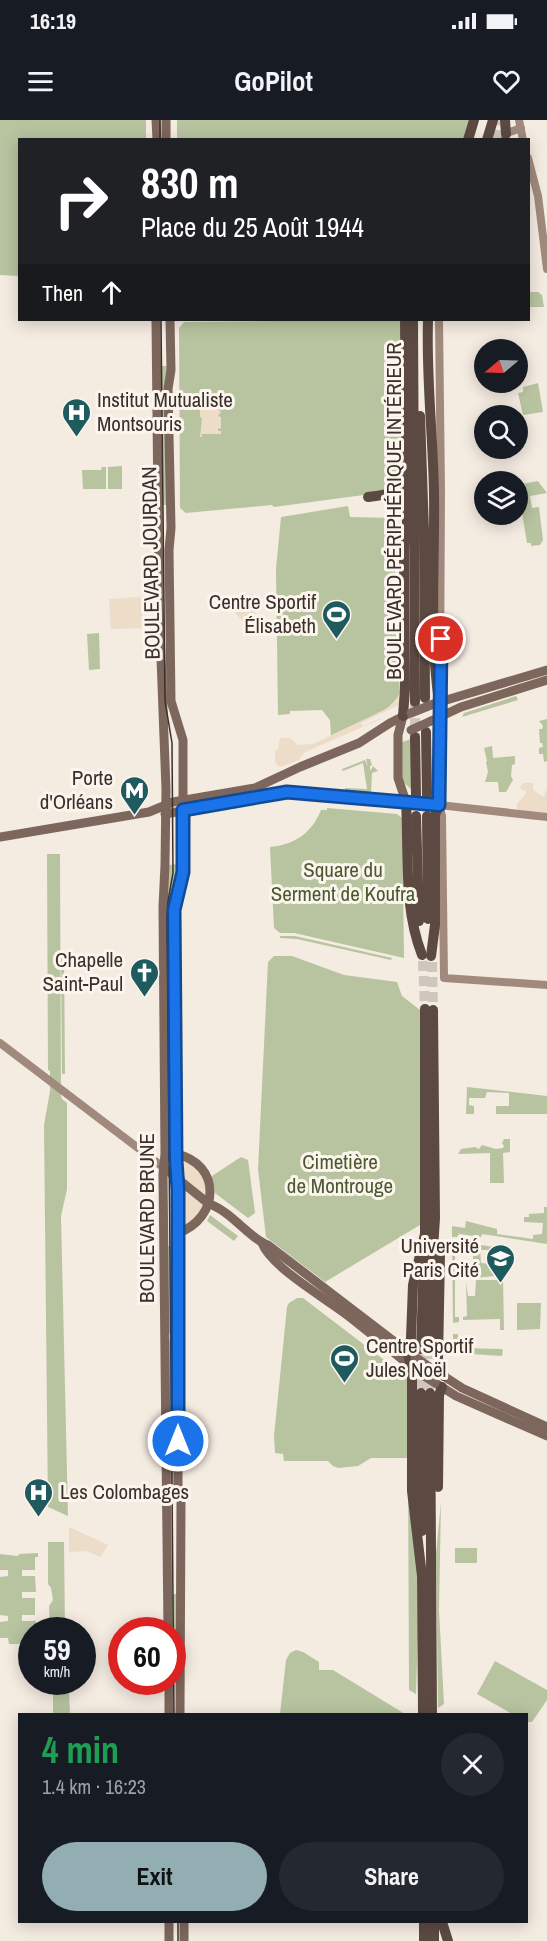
<!DOCTYPE html>
<html lang="en">
<head>
<meta charset="utf-8">
<style>
	:root { --surface:#171b24; --page:#242831; --text:#f1f3f6; --muted:#9ea1a6; --accent:#92aeb2 }
	body { margin:0; font-family:"Archivo Narrow",sans-serif; background:var(--page); color:var(--text); height:100vh; display:flex; flex-direction:column; font-size:22px; white-space:nowrap }
	* { box-sizing:border-box; margin:0 }
	p { font-size:20px; color:var(--muted) }
	.icon { flex:none; width:33px; height:33px; fill:none; stroke:currentColor; stroke-width:2; stroke-linecap:round; stroke-linejoin:round }
	.map { position:relative; flex:1; overflow:hidden }
	.side { position:absolute; left:18px; top:1593px; width:510px; height:210px; display:flex; flex-direction:column; background:var(--surface); border-radius:0px; box-shadow:0 3px 15px #0003 }
	.side>* { flex:none }
	.banner { position:absolute; left:18px; top:18px; width:512px; height:183px; border-radius:0px; box-shadow:0 3px 15px #0003; background:#202124; color:#fff; overflow:hidden }
	.needle { width:39px; rotate:251deg }
	.buttons { position:absolute; left:474px; top:219px; display:grid; gap:12px }
	.buttons a { display:grid; place-items:center; width:54px; height:54px; border-radius:50%; background:var(--surface); box-shadow:0 3px 15px #0003; font-size:30px }
	.speed { position:absolute; left:18px; top:1497px; display:flex; gap:12px; font-size:30px; font-weight:700; text-align:center }
	.speed>* { display:grid; place-content:center; width:78px; height:78px; border-radius:50%; background:var(--surface); box-shadow:0 3px 15px #0003; line-height:1 }
	.speed small { font-size:15px; font-weight:400 }
	.speed .limit { border:9px solid #d22; background:#fff; color:#111 }
	.pin { position:absolute; display:grid; place-items:center; width:51px; height:51px; color:#fff; margin:-26px; border:3px solid #fff; border-radius:50%; box-shadow:0 2px 6px #0007 }
	.me { position:absolute; width:66px; margin:-33px; rotate:0deg; stroke-linejoin:round; filter:drop-shadow(0 0 4px #0008) }
	.turn { display:flex; align-items:center; gap:21px; height:126px; padding:0 24px; font-size:27px }
	.turn .icon { width:78px; height:78px; stroke-width:2.5 }
	.turn b { display:block; font-size:42px; line-height:51px }
	.then { display:flex; align-items:center; height:57px; padding:0 24px; background:#0003; gap:12px; font-size:22px }
	.round { display:grid; place-items:center; flex:none; width:63px; height:63px; border-radius:32px; background:var(--page) }
	.overview { display:flex; align-items:center; justify-content:space-between; height:102px; padding:0 24px }
	h1 { font-size:36px; font-weight:700; line-height:45px; color:#1e9e55 }
	.action { display:flex; gap:12px; margin-top:auto; padding:12px 24px }
	.action a { flex:1; height:69px; border-radius:36px; background:var(--accent); color:#111; font-size:24px; font-weight:700; line-height:69px; text-align:center }
	.action a+a { background:var(--page); color:var(--text) }
	.status { display:flex; justify-content:space-between; align-items:center; height:42px; padding:0 30px; background:var(--surface); direction:ltr }
	.status svg { height:16px; fill:currentColor }
	header { display:flex; justify-content:space-between; align-items:center; height:78px; padding:0 24px; background:var(--surface); font-size:27px; font-weight:700 }
	.map>svg:first-child { display:block }
	.green { fill:#b8c4a0 }
	.plaza { fill:#ecdcc8 }
	.lines { fill:none; stroke-linecap:round; stroke-linejoin:round }
	.highway-tunnel { stroke:#cfc6bd; stroke-width:10; stroke-dasharray:10 5; stroke-linecap:butt }
	.secondary { stroke:#a18a7d; stroke-width:8 }
	.primary { stroke:#7d675c; stroke-width:9 }
	.highway { stroke:#5c4a42; stroke-width:10 }
	.tram { stroke:#3b302b; stroke-width:1.5 }
	.primary-bridge { stroke:#7d675c; stroke-width:9 }
	.route-casing { stroke:#114b97; stroke-width:15 }
	.route { stroke:#1a73e8; stroke-width:10 }
	.labels { text-anchor:middle; stroke-width:6; stroke-linejoin:round; paint-order:stroke }
	.poi-label { font-size:21px; fill:#3b302b; stroke:#fbf5ee; text-anchor:end }
	.street-label { font-size:21px; fill:#3b302b; stroke:#fbf5ee }
	.park-label { font-size:21px; fill:#4a5a2e; stroke:#fbf5ee }
</style>
</head>
<body>
<div class="status"><b>16:19</b><svg viewBox="0 0 49 12"><path d="M0 12V9h3v3zM5 12V6h3v6zM10 12V3h3v9zM15 12V0h3v12zM26 1h20v11H26zM47 4h2v5h-2z"/></svg></div>
<header><svg class="icon" aria-label="menu" viewBox="0 0 24 24"><path d="M4 6h16M4 12h16M4 18h16"/></svg>GoPilot<svg class="icon" aria-label="heart" viewBox="0 0 24 24"><path d="M12 20l-8-8c-3-5 5-10 8-4 3-6 11-1 8 4z"/></svg></header>
<div class="map">
<svg width="547" height="1821" viewBox="0 0 547 1821">
	<rect width="100%" height="100%" fill="#f4ebe1"/>
	<g class="green">
		<polygon points="0,0 146,0 146,19 20,20 19,156 0,155"/>
		<polygon points="177,0 469,0 464,20 177,19"/>
		<polygon points="528,172 538,172 542,175 544,187 528,187"/>
		<polygon points="273,200 401,200 401,357 399,361 386,372 274,387 272,385 186,393 180,388 179,208 184,202 272,201"/>
		<polygon points="158,246 168,246 167,385 161,385"/>
		<polygon points="538,263 543,292 523,295 518,273 523,272 523,267"/>
		<polygon points="122,346 122,369 108,369 108,347"/>
		<polygon points="102,347 106,347 106,369 83,369 82,350 101,350"/>
		<polygon points="538,361 547,373 530,376 532,388 539,387 543,420 540,425 531,426 531,423 527,423 520,381 525,380 522,364"/>
		<path d="M348 386 350 397 396 398 395 500 400 572C392 595 350 604 331 616L330 600 322 590 290 591V594L278 595 276 449 281 397Z"/>
		<polygon points="99,513 100,549 89,550 87,514"/>
		<polygon points="516,576 518,580 462,597 464,593"/>
		<polygon points="547,599 547,641 544,642 543,634 539,634 539,628 543,627 542,623 540,623 539,609 542,609 543,606 539,601"/>
		<polygon points="411,619 411,669 402,661 402,622"/>
		<polygon points="492,626 493,638 515,636 515,644 512,645 511,656 513,660 506,672 499,672 498,662 485,662 488,652 486,642 487,641 484,628"/>
		<polygon points="366,639 370,639 372,645 370,646 370,651 373,646 378,651 372,653 371,672 345,671 345,668 367,669 363,643 343,651 342,649 365,640 368,647"/>
		<path d="M327 688 397 694 402 698 404 838 294 813H280L274 808 270 727C294 725 312 713 321 690H327Z"/>
		<polygon points="179,707 179,750 172,809 165,809 168,745 177,744 177,708"/>
		<polygon points="47,734 60,734 61,976 62,979 67,983 67,1069 61,1096 68,1396 48,1387 44,1005 50,971 50,951 48,950"/>
		<polygon points="280,816 295,816 392,838 391,840 297,819 280,818"/>
		<polygon points="61,833 64,833 65,954 62,954"/>
		<polygon points="274,836 292,836 344,855 397,862 402,876 420,890 420,1105 325,1162 266,1117 258,1049 268,842"/>
		<polygon points="467,967 547,976 547,994 496,994 496,986 509,986 509,973 487,972 485,978 469,978 469,985 474,986 474,994 466,994"/>
		<polygon points="504,1019 510,1019 510,1032 503,1033 504,1063 490,1063 490,1033 458,1034 461,1029 475,1027 479,1029 482,1025 496,1029 503,1028 504,1026 502,1023"/>
		<polygon points="241,1037 248,1040 255,1093 248,1098 215,1073 212,1056"/>
		<polygon points="544,1087 547,1087 547,1124 482,1114 481,1117 459,1114 457,1117 452,1117 452,1106 465,1108 466,1101 497,1109 497,1114 533,1119 533,1115 542,1114 543,1103 524,1102 524,1097 529,1097 529,1094 544,1093"/>
		<polygon points="210,1095 238,1116 234,1121 207,1101"/>
		<polygon points="452,1122 458,1124 458,1127 455,1128 455,1197 459,1197 459,1202 453,1203"/>
		<polygon points="466,1123 502,1128 502,1141 496,1141 496,1130 480,1130 481,1143 501,1145 496,1156 473,1158 473,1135 466,1135 466,1128 463,1126 463,1124"/>
		<polygon points="167,1126 175,1126 175,1213 168,1213"/>
		<polygon points="476,1160 503,1160 504,1210 500,1210 500,1199 463,1200 463,1197 467,1196 466,1162 468,1176 475,1176"/>
		<polygon points="297,1178 303,1178 409,1259 419,1484 416,1574 409,1570 408,1338 371,1338 358,1346 339,1348 333,1346 328,1341 284,1341 283,1334 275,1333 274,1316 287,1187 289,1183"/>
		<polygon points="517,1183 541,1183 540,1209 517,1210"/>
		<polygon points="453,1214 458,1214 459,1225 463,1228 501,1229 503,1230 502,1236 455,1233 453,1231"/>
		<polygon points="168,1220 175,1221 178,1377 168,1377"/>
		<polygon points="441,1382 439,1490 444,1584 438,1588 436,1434"/>
		<polygon points="48,1422 64,1422 65,1510 50,1510 49,1486 53,1480 51,1468 48,1464"/>
		<rect x="455" y="1428" width="22" height="15"/>
		<polygon points="38,1433 38,1437 35,1437 35,1450 22,1450 22,1456 35,1456 36,1472 22,1472 22,1478 35,1478 35,1495 22,1495 22,1501 36,1501 36,1510 32,1510 31,1518 23,1518 22,1524 9,1524 8,1518 0,1518 0,1502 8,1501 8,1496 0,1495 0,1457 8,1456 8,1450 0,1450 0,1434 18,1436 19,1434"/>
		<polygon points="170,1474 177,1474 178,1546 173,1546"/>
		<polygon points="296,1530 303,1532 319,1542 319,1550 333,1550 405,1594 280,1594 286,1540 290,1533"/>
		<polygon points="495,1541 547,1570 547,1580 532,1602 527,1602 526,1594 512,1594 477,1574"/>
		<polygon points="53,1562 73,1563 69,1570 70,1594 53,1594"/>
	</g>
	<g class="plaza">
		<polygon points="218,289 221,292 218,296 221,297 221,308 218,309 218,311 221,311 221,314 202,314 202,317 200,317 202,298 200,297 200,290"/>
		<polygon points="252,474 255,477 256,510 252,510 235,493 242,477"/>
		<polygon points="141,477 143,508 111,509 109,479"/>
		<polygon points="400,572 399,585 361,603 363,606 381,598 381,599 305,632 299,640 283,646 279,647 275,642 275,630 278,630 280,618 290,618 298,625 313,624 388,588 396,581"/>
		<polygon points="523,663 533,663 533,670 543,677 547,669 547,696 517,691 517,684 527,672 520,668"/>
		<polygon points="179,1038 189,1041 205,1058 208,1078 181,1058"/>
		<polygon points="181,1065 206,1084 205,1089 181,1110"/>
		<polygon points="69,1407 108,1425 100,1437 87,1431 69,1432"/>
	</g>
	<g class="lines">
		<g class="highway-tunnel">
			<polyline points="496,20 499,0"/>
			<polyline points="415,583 415,617"/>
			<polyline points="423,841 425,889"/>
			<polyline points="432,842 433,890"/>
			<polyline points="421,1229 421,1273"/>
			<polyline points="430,1229 430,1273"/>
		</g>
		<g class="secondary">
			<polyline points="519,0 523,20"/>
			<polyline points="504,20 507,13 521,8"/>
			<polyline points="528,38 538,76 547,149"/>
			<polyline points="439,200 441,371 440,559"/>
			<polyline points="547,697 439,685 442,696 444,858 547,865"/>
			<polyline points="0,923 163,1047"/>
		</g>
		<g class="primary">
			<polyline points="156,0 157,20"/>
			<polyline points="166,0 166,20"/>
			<polyline points="156,200 159,486 166,669 165,745 163,787 165,1034 163,1054 168,1510"/>
			<polyline points="170,200 171,250 168,269 171,408 169,430 171,581 183,620 183,752 174,790 176,1034 178,1069 178,1364 181,1382 180,1594"/>
			<polyline points="433,584 547,550"/>
			<polyline points="431,601 461,587 547,560"/>
			<polyline points="433,684 439,685 439,594"/>
			<polyline points="165,694 287,672 406,682 398,658 398,615 403,596"/>
			<polyline points="0,717 149,692 173,682 255,668 300,647 359,623 390,603 408,594"/>
			<path d="M176 1034C222 1044 220 1098 178 1113"/>
			<path d="M163 1047 209 1084C231 1091 250 1119 268 1125L412 1235"/>
			<path d="M262 1123C271 1147 325 1178 347 1195 369 1212 390 1230 412 1247"/>
			<polyline points="439,1253 462,1268 547,1307"/>
			<polyline points="437,1264 456,1276 547,1316"/>
			<polyline points="169,1562 169,1594"/>
			<polyline points="169,1802 169,1821"/>
			<polyline points="184,1802 184,1821"/>
		</g>
		<g class="highway">
			<polyline points="505,0 506,14"/>
			<polyline points="468,20 474,0"/>
			<polyline points="487,20 493,0"/>
			<polyline points="405,200 407,406"/>
			<polyline points="413,200 415,582"/>
			<path d="M428 200C426 257 433 315 434 373 435 443 429 513 439 582"/>
			<polyline points="420,296 424,411 425,578"/>
			<path d="M368 377C385 375 399 374 406 357"/>
			<polyline points="403,596 405,569 404,428 407,407"/>
			<polyline points="426,612 427,675"/>
			<polyline points="415,617 416,675"/>
			<path d="M406 682C409 732 403 787 422 835"/>
			<polyline points="416,696 419,801"/>
			<polyline points="427,696 428,799"/>
			<polyline points="431,836 435,805 435,695 439,685"/>
			<polyline points="425,889 425,1121"/>
			<polyline points="440,1134 438,1240 444,1256"/>
			<polyline points="421,1229 424,1139"/>
			<polyline points="430,1229 430,1177 435,1098 433,890"/>
			<polyline points="421,1273 422,1411"/>
			<polyline points="430,1273 432,1594"/>
			<polyline points="438,1367 439,1275 442,1267"/>
			<polyline points="422,1450 423,1594"/>
			<polyline points="422,1456 412,1371 412,1257 408,1232 411,1218 413,1165 425,1114"/>
			<polyline points="424,1802 424,1821"/>
			<polyline points="434,1802 434,1821"/>
			<polyline points="442,1802 448,1821"/>
		</g>
		<g class="tram">
			<polyline points="160,0 160,20"/>
			<polyline points="161,200 165,581 172,623 173,753 168,781 167,798 174,1594"/>
			<polyline points="178,1802 178,1821"/>
		</g>
		<g class="primary-bridge">
			<polyline points="411,593 431,585"/>
			<polyline points="411,610 431,601"/>
			<polyline points="406,682 431,684"/>
			<polyline points="415,1237 435,1251"/>
			<polyline points="415,1250 435,1263"/>
		</g>
	</g>
	<g class="lines">
		<defs>
			<polyline id="route" points="178,1321 178,1069 176,1041 174,790 183,752 183,690 287,672 439,685 441,519"/>
		</defs>
		<use href="#route" class="route-casing"/>
		<use href="#route" class="route"/>
	</g>
	<defs>
		<symbol id="hospital-pin" viewBox="-11 -11 22 30"><path d="M0 17L-7.5 6A9.5 9.5 0 1 1 7.5 6Z" fill="#1f5a5e" stroke="#fbf5ee"/><path d="M-5-5h3v3.5h4V-5h3V5h-3V1.5h-4V5h-3Z" fill="#fff"/></symbol>
		<symbol id="stadium-pin" viewBox="-11 -11 22 30"><path d="M0 17L-7.5 6A9.5 9.5 0 1 1 7.5 6Z" fill="#1f5a5e" stroke="#fbf5ee"/><path d="M0-5a6.5 5 0 1 0 0 10a6.5 5 0 1 0 0-10ZM-3.5-1.8h7v3.6h-7Z" fill="#fff"/></symbol>
		<symbol id="metro-pin" viewBox="-11 -11 22 30"><path d="M0 17L-7.5 6A9.5 9.5 0 1 1 7.5 6Z" fill="#1f5a5e" stroke="#fbf5ee"/><path d="M-5.5 5V-5H-3L0 0L3-5H5.5V5H3V-.5L0 4L-3-.5V5Z" fill="#fff"/></symbol>
		<symbol id="church-pin" viewBox="-11 -11 22 30"><path d="M0 17L-7.5 6A9.5 9.5 0 1 1 7.5 6Z" fill="#1f5a5e" stroke="#fbf5ee"/><path d="M-1.2-6h2.4v3.5h3.3v2.4h-3.3V6h-2.4V-.1h-3.3v-2.4h3.3Z" fill="#fff"/></symbol>
		<symbol id="university-pin" viewBox="-11 -11 22 30"><path d="M0 17L-7.5 6A9.5 9.5 0 1 1 7.5 6Z" fill="#1f5a5e" stroke="#fbf5ee"/><path d="M0-5L7-2L0 1L-7-2ZM-4 1L0 2.5L4 1V4Q0 6-4 4Z" fill="#fff"/></symbol>
	</defs>
	<g fill-rule="evenodd">
		<use href="#hospital-pin" x="60" y="276" width="33" height="45"/>
		<use href="#stadium-pin" x="320" y="478" width="33" height="45"/>
		<use href="#metro-pin" x="118" y="654" width="33" height="45"/>
		<use href="#church-pin" x="128" y="836" width="33" height="45"/>
		<use href="#university-pin" x="484" y="1122" width="33" height="45"/>
		<use href="#stadium-pin" x="328" y="1222" width="33" height="45"/>
		<use href="#hospital-pin" x="22" y="1356" width="33" height="45"/>
	</g>
	<g class="labels">
		<g class="poi-label">
			<text x="97" y="287" text-anchor="start">Institut Mutualiste<tspan x="97" dy="24">Montsouris</tspan></text>
			<text x="316" y="489">Centre Sportif<tspan x="316" dy="24">Élisabeth</tspan></text>
			<text x="113" y="665">Porte<tspan x="113" dy="24">d'Orléans</tspan></text>
			<text x="123" y="847">Chapelle<tspan x="123" dy="24">Saint-Paul</tspan></text>
			<text x="479" y="1133">Université<tspan x="479" dy="24">Paris Cité</tspan></text>
			<text x="366" y="1233" text-anchor="start">Centre Sportif<tspan x="366" dy="24">Jules Noël</tspan></text>
			<text x="60" y="1379" text-anchor="start">Les Colombages</text>
		</g>
		<g class="street-label">
			<text transform="translate(394 391) rotate(-90)" y="7">BOULEVARD PÉRIPHÉRIQUE INTÉRIEUR</text>
			<text transform="translate(151 443) rotate(-91)" y="7">BOULEVARD JOURDAN</text>
			<text transform="translate(147 1098) rotate(-90)" y="7">BOULEVARD BRUNE</text>
		</g>
		<g class="park-label">
			<text x="343" y="757">Square du<tspan x="343" dy="24">Serment de Koufra</tspan></text>
			<text x="340" y="1049">Cimetière<tspan x="340" dy="24">de Montrouge</tspan></text>
		</g>
	</g>
</svg>
<div class="buttons">
<a><svg class="needle" viewBox="-14 -14 28 28"><path d="M0-13l5 13h-10z" fill="#e53935"/><path d="M0 13l5-13h-10z" fill="#9ea1a6"/></svg></a>
<a><svg class="icon" aria-label="search" viewBox="0 0 24 24"><circle cx="10" cy="10" r="6"/><path d="M15 15l6 6"/></svg></a>
<a><svg class="icon" aria-label="layers" viewBox="0 0 24 24"><path d="M12 4l9 5-9 5-9-5zM3 14l9 5 9-5"/></svg></a>
</div>
<div class="speed"><div>59<small>km/h</small></div><div class="limit">60</div></div>
<div class="pin" style="left:441px;top:519px;background:#d93025"><svg class="icon" aria-label="arrive" viewBox="0 0 24 24"><path d="M6 21V4h12l-3 4 3 4H6"/></svg></div>
<svg class="me" style="left:178px;top:1321px" viewBox="-20 -20 40 40"><circle r="17" fill="#1a73e8" stroke="#fff" stroke-width="3"/><path d="M0-11L8 9 0 5-8 9z" fill="#fff"/></svg>
<div class="banner">
<div class="turn"><svg class="icon" aria-label="right" viewBox="0 0 24 24"><path d="M7 20v-9h11M14 6l5 5-5 5"/></svg><div><b>830 m</b>Place du 25 Août 1944</div></div>
<div class="then">Then<svg class="icon" aria-label="ahead" viewBox="0 0 24 24"><path d="M12 20V5M6 11l6-6 6 6"/></svg></div>
</div>
<section class="side">
<div class="overview"><div><h1>4 min</h1><p>1.4 km · 16:23</p></div><a class="round"><svg class="icon" aria-label="close" viewBox="0 0 24 24"><path d="M6 6l12 12M18 6L6 18"/></svg></a></div>
<div class="action"><a>Exit</a><a>Share</a></div>
</section>
</div>
</body>
</html>
